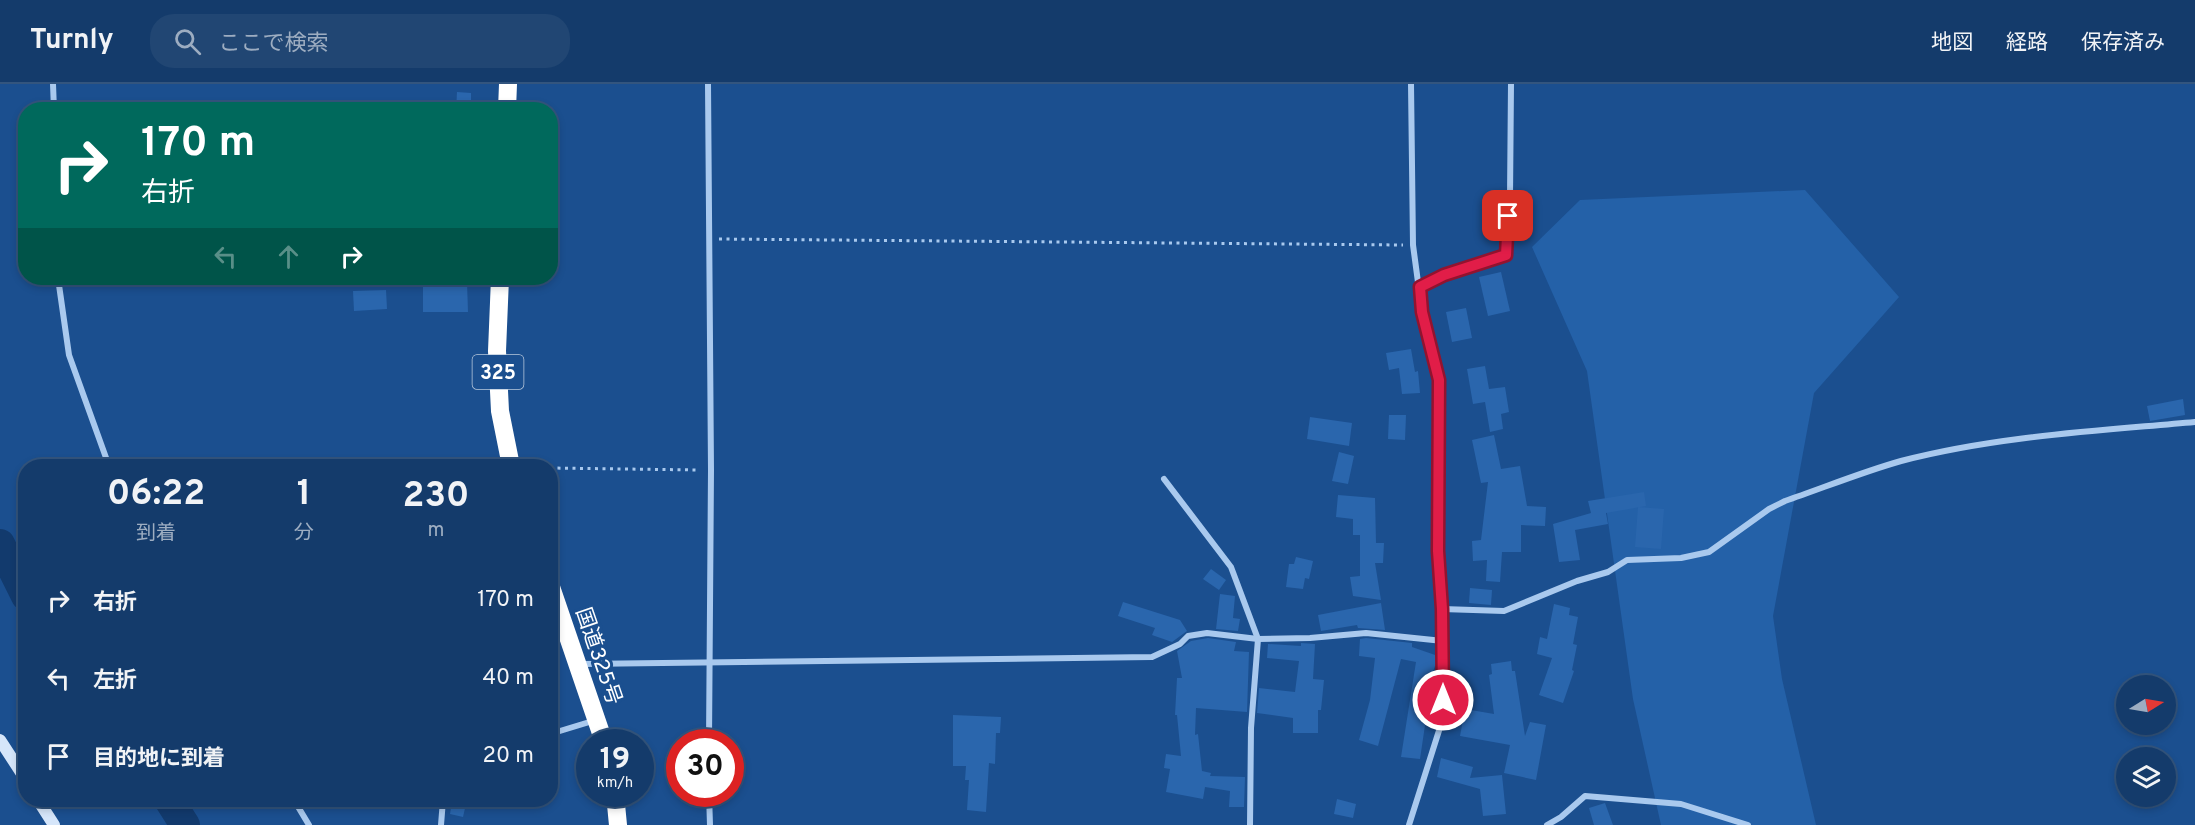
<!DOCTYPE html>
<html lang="ja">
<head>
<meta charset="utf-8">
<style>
	:root { --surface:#143b6b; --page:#214673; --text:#f1f3f6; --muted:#9dadc1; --line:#33557e }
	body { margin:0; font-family:Overpass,"Noto Sans JP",sans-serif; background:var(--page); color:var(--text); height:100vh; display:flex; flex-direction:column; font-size:22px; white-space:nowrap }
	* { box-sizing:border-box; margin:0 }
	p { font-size:20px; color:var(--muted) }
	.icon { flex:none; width:33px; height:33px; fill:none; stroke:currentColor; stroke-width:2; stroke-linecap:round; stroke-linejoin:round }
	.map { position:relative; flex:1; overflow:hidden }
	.side { position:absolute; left:18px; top:375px; width:540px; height:348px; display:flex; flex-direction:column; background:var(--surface); border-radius:24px; box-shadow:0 3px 9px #0003,0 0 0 2px var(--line) }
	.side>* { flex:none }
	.guide { position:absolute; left:18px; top:18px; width:540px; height:183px; border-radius:24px; box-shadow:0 3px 9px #0003,0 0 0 2px var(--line); background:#00695c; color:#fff; overflow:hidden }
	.needle { width:39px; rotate:79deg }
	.controls { position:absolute; left:2116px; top:591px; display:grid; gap:12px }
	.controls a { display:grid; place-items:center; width:60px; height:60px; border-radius:50%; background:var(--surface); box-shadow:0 3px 9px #0003,0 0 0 2px var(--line); font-size:30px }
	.speed { position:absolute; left:576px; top:645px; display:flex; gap:12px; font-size:30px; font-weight:700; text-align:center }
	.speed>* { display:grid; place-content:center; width:78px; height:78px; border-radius:50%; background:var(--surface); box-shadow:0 3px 9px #0003,0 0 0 2px var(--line); line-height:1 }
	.speed small { font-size:15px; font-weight:400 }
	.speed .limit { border:9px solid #d22; background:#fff; color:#111 }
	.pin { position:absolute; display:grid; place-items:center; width:51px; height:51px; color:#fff; margin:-26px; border-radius:12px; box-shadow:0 3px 9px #0006 }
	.me { position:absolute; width:66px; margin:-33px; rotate:0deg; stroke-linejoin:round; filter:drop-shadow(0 0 4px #0008) }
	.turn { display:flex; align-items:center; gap:21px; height:126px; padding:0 24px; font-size:27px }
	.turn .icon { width:78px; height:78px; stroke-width:2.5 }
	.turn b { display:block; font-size:42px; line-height:51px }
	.lanes { display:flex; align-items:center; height:57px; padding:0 24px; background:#0003; justify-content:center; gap:30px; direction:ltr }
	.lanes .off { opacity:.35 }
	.eta { display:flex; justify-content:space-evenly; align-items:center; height:102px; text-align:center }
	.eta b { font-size:36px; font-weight:700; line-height:42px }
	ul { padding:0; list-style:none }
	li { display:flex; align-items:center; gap:18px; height:78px; padding:0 24px }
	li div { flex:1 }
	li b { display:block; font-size:22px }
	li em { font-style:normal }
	header { display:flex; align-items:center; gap:36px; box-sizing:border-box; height:84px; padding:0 30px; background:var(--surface); border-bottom:2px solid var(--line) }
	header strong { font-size:28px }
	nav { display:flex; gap:33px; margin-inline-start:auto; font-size:21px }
	.search { width:420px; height:54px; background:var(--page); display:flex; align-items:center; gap:15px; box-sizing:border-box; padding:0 21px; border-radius:24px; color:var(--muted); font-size:22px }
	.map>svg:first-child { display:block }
	.green { fill:#2461a8 }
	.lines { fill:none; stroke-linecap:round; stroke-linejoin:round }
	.river { stroke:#123a6d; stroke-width:30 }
	.building { fill:#2a66ad }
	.path { stroke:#a9c9ee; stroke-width:3; stroke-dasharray:3 4.5; stroke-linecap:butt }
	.street { stroke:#a9c9ee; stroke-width:6 }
	.secondary { stroke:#d6e6fa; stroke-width:12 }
	.highway { stroke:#fff; stroke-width:18 }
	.route-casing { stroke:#92132f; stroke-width:15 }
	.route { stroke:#e11d48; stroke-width:10 }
	.labels { text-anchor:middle; stroke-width:6; stroke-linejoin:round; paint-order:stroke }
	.shield { fill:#1b4f8f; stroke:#bbcadd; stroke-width:1.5 }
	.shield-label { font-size:20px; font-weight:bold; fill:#fff }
	.street-label { font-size:21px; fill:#fff; stroke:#1b4f8f }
</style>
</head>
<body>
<header>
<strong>Turnly</strong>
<div class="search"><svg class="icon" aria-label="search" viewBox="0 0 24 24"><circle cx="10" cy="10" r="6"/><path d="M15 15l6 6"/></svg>ここで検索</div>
<nav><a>地図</a><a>経路</a><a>保存済み</a></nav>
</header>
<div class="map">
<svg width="2195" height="741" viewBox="0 0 2195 741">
	<rect width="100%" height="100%" fill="#1b4f8f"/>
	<polygon class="green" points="1805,106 1899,213 1814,309 1773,532 1782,595 1816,741 1661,741 1633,615 1587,287 1532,163 1580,116"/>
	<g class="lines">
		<g class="river">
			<polyline points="0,460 26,512"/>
			<polyline points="169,716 185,741"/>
		</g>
	</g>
	<g class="building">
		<polygon points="457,8 471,9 471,26 456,26"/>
		<polygon points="1501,188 1510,227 1488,232 1479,193"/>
		<polygon points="467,198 468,228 423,228 423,199"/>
		<polygon points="386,206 387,225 354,227 353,207"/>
		<polygon points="1466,224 1472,254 1452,258 1446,228"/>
		<polygon points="1411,265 1415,288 1418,287 1420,309 1402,310 1399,284 1389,286 1386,269"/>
		<polygon points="1485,282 1489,305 1505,303 1509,328 1501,330 1503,345 1490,348 1485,318 1473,320 1467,285"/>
		<polygon points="2183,315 2185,331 2150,337 2147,322"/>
		<polygon points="1389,331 1406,331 1405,356 1388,355"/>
		<polygon points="1310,333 1352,339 1349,362 1307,355"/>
		<polygon points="1494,351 1501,385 1520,382 1527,422 1546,423 1545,442 1521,441 1521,468 1502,468 1500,498 1486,497 1487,476 1473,477 1472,457 1481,456 1488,398 1481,399 1472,356"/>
		<polygon points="1339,368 1354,372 1348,400 1332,397"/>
		<polygon points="1644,408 1646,422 1606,429 1608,440 1575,446 1580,476 1559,478 1553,440 1591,429 1588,417"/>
		<polygon points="1338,411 1375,414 1376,459 1384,459 1383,479 1375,479 1381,516 1353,512 1350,493 1360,492 1360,451 1353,451 1353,435 1336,433"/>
		<polygon points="1638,423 1664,425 1661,465 1635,463"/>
		<polygon points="1296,473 1313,477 1309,495 1305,494 1303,505 1286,503 1289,480 1294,480"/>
		<polygon points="1211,485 1226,496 1219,506 1203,495"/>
		<polygon points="1470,504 1492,506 1491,521 1469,519"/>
		<polygon points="1220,510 1235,512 1233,534 1240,535 1238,547 1216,545"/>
		<polygon points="1123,518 1180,536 1187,547 1172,558 1152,551 1155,544 1118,532"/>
		<polygon points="1381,519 1385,546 1358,544 1357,541 1321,547 1318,531"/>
		<polygon points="1554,520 1570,524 1569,531 1578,533 1573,560 1577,561 1572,586 1574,587 1563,619 1539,611 1552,574 1537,570 1540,553 1547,555"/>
		<polygon points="1208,554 1236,558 1234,567 1249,568 1247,628 1196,624 1195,651 1198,650 1202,687 1211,689 1210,692 1245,693 1244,723 1229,723 1230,707 1205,703 1203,715 1166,708 1170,685 1164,684 1166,670 1181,672 1177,631 1175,631 1177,594 1182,594 1177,567 1191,557"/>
		<polygon points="1366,554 1412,559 1412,563 1438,572 1438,583 1435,582 1422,619 1428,621 1420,675 1401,673 1416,578 1401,575 1378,662 1359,656 1370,616 1375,574 1359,572 1360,555"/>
		<polygon points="1301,559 1315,560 1313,595 1324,596 1321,626 1318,626 1318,649 1293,649 1293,634 1257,629 1259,604 1295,608 1299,577 1267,574 1268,560 1301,562"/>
		<polygon points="1511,577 1512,587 1515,587 1525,652 1530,638 1546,641 1536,696 1504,689 1510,661 1460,652 1465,625 1494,630 1489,591 1492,590 1491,580"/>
		<polygon points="953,631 1001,633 1000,649 996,649 995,680 989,679 986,728 967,726 969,696 965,696 966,682 953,682"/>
		<polygon points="1441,674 1473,683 1470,694 1502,691 1506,730 1483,732 1480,705 1437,693"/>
		<polygon points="1337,715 1356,720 1353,734 1334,730"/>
		<polygon points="452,718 466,720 463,733 450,730"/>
		<polygon points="1605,719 1613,741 1594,741 1589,724"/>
	</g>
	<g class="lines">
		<g class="path">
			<polyline points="719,155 1403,161"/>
			<polyline points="550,384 700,386"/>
		</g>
		<g class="street">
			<polyline points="53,0 54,26"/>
			<polyline points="708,0 711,386 709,658"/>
			<polyline points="58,194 69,271 109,382"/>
			<polyline points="1420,203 1444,191 1506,171 1510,113 1511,0"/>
			<polyline points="1164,395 1231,483 1258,555 1251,644 1250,741"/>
			<path d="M1442 525 1504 527 1577 497 1608 488 1627 476 1681 474 1709 468 1769 425 1785 417C1823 404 1862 388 1901 377 1997 352 2097 347 2195 338"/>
			<polyline points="581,580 1152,573 1180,560 1188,552 1207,549 1258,555 1310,554 1366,549 1443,557"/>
			<polyline points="550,650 596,636"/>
			<polyline points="709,710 710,741"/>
			<polyline points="294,716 309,741"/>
			<polyline points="441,741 443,716"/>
			<polyline points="1409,741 1443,634 1444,598 1438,467 1439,296 1422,228 1413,161 1411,0"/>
			<polyline points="1547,741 1561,733 1585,712 1681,720 1748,741"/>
		</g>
		<g class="secondary">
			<polyline points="0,656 26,696"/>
			<polyline points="38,716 54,741"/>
		</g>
		<g class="highway">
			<polyline points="507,26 508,0"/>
			<polyline points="500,194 497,267 500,327 511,382"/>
			<polyline points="550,500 604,658"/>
			<polyline points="615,710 618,741"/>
		</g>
	</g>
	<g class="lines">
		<defs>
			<polyline id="route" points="1443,616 1442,525 1438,467 1439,296 1422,228 1420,203 1444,191 1506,171 1508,132"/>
		</defs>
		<use href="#route" class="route-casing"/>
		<use href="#route" class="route"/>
	</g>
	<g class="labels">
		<rect class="shield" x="472.5" y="271" width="51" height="34" rx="4.5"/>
		<g class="shield-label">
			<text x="498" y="295">325</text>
		</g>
		<g class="street-label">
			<text transform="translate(599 572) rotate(71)" y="7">国道325号</text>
		</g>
	</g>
</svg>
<div class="controls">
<a><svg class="needle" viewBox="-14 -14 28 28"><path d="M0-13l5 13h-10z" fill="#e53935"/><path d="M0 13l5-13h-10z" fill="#9dadc1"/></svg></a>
<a><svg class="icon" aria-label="layers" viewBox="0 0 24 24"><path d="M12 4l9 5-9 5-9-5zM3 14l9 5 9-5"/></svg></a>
</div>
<div class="speed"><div>19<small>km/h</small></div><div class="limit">30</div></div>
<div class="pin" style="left:1508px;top:132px;background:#d93025"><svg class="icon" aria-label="arrive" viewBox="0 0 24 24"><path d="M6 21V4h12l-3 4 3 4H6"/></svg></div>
<svg class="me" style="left:1443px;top:616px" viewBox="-20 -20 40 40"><circle r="17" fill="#e11d48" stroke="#fff" stroke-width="3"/><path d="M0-11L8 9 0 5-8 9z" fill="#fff"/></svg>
<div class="guide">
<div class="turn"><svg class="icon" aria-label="right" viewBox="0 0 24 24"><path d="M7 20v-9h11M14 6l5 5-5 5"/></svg><div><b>170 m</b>右折</div></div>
<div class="lanes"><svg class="icon off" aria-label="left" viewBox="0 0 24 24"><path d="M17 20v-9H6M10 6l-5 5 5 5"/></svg><svg class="icon off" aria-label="ahead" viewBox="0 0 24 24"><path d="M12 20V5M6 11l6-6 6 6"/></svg><svg class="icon" aria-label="right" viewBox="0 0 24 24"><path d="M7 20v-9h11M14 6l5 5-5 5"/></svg></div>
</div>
<section class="side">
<div class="eta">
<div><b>06:22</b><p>到着</p></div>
<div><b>1</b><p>分</p></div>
<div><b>230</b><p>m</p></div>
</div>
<ul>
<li><svg class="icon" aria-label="right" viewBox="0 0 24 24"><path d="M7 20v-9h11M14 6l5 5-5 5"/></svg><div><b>右折</b></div><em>170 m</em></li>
<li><svg class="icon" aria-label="left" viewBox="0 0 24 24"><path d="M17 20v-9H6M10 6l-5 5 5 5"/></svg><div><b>左折</b></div><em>40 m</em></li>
<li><svg class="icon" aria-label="arrive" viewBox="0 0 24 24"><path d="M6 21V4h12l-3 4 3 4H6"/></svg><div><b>目的地に到着</b></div><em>20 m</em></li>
</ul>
</section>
</div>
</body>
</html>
